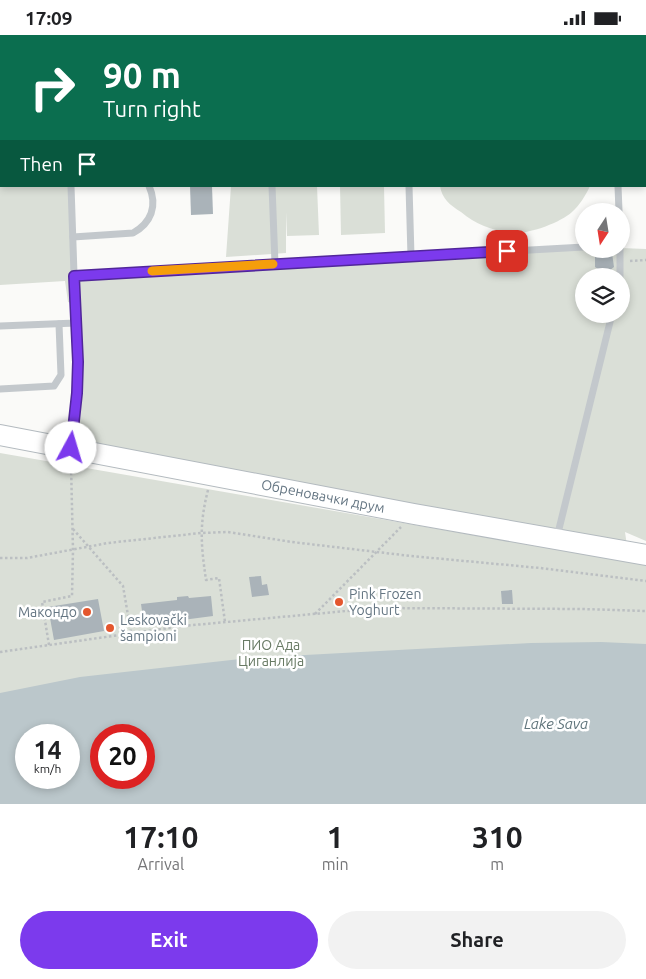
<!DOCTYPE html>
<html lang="en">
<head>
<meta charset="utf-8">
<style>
	:root { --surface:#fff; --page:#f2f2f2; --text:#202124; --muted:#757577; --accent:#7c3aed }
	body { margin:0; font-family:Ubuntu,sans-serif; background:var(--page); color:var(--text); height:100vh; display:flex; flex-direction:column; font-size:19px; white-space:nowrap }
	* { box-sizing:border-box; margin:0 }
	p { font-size:16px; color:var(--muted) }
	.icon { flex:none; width:28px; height:28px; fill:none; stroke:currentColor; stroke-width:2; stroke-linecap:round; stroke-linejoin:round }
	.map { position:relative; height:769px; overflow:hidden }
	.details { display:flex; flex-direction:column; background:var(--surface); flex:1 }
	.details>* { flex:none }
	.banner { position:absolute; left:0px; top:0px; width:646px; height:152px; box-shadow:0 2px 8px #0003; background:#0b6e4f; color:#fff; overflow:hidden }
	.needle { width:32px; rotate:192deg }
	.buttons { position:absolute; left:575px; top:168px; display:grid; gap:10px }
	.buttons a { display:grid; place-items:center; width:55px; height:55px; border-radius:50%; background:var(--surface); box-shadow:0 2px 8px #0003; font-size:25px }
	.speed { position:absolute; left:15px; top:689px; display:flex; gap:10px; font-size:25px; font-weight:700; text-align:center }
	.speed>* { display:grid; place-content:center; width:65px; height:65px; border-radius:50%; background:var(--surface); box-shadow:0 2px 8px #0003; line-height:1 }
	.speed small { font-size:12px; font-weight:400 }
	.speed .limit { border:8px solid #d22; background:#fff; color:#111 }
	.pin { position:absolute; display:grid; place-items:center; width:42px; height:42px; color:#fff; margin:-21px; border-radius:10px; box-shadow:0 2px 8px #0006 }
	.me { position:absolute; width:55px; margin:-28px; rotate:6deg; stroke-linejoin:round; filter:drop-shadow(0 0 4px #0008) }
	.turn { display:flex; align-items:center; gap:18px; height:105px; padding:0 20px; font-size:22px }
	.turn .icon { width:65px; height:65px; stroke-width:2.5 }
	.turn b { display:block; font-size:35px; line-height:42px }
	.then { display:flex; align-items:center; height:48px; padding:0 20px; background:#0003; gap:10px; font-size:19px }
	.eta { display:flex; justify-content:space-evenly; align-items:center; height:85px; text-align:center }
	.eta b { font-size:30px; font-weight:700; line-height:35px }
	.primary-button { display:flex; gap:10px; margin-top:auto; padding:10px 20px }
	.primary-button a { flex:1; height:58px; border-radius:30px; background:var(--accent); color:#fff; font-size:20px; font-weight:700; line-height:58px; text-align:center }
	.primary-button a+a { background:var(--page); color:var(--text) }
	.status { display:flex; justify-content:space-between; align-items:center; height:35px; padding:0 25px; background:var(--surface); direction:ltr }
	.status svg { height:14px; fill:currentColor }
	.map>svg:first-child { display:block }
	.green { fill:#dadfd7; fill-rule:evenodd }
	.water { fill:#bbc7cb; fill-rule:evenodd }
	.building { fill:#aab3b9 }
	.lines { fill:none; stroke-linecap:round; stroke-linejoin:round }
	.secondary-casing { stroke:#b3babf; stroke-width:22 }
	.path { stroke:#bbbfc2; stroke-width:2.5; stroke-dasharray:2.5 2.5; stroke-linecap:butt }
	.lane { stroke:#c3c8cc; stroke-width:7 }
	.secondary { stroke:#fff; stroke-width:20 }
	.route-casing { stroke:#51269a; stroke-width:12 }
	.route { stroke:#7c3aed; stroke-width:9 }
	.slow { stroke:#f59e0b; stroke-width:9 }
	.poi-dot { fill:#e4572e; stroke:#fff; stroke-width:2 }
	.labels { text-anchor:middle; stroke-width:5; stroke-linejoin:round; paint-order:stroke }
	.street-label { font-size:14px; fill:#657683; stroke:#fff }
	.poi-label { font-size:14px; fill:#657683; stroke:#fff; text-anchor:start }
	.park-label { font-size:14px; fill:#687a64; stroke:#fff }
	.water-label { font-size:15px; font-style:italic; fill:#60757c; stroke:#fff }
</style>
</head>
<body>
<div class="status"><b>17:09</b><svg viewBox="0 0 49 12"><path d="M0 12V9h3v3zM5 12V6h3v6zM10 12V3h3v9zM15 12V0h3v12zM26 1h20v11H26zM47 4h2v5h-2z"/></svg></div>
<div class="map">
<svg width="646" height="769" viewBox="0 0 646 769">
	<rect width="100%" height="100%" fill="#fafaf8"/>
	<g class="green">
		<path d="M0 0H387L1 1V151H71L74 240 584 214 621 213 646 214V506L625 497 628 518 71 413 77 358 75 269 68 267 65 246 0 250ZM584 241H621V279H584Z"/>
		<polygon points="231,151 317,151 319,200 287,201 286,177 286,218 226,222"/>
		<polygon points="340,151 384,151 385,198 341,200"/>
		<path d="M440 151H590C586 160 579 171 572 177 560 188 527 200 510 198 492 195 475 189 461 177 450 170 442 164 440 151Z"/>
		<path d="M0 418 646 530V769H0ZM26 700H69V742H26ZM101 700H144V742H101Z"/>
	</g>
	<path class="water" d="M601 607 646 609V769H0V658L80 642 249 623 531 608ZM26 700H69V742H26ZM101 700H144V742H101Z"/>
	<g class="building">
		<polygon points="190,151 212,151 213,179 191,180"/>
		<polygon points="604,214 612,218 614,232 605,239 595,232 595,220"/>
		<polygon points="261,541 262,550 267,549 269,560 252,562 249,542"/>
		<polygon points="512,555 513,569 502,569 501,556"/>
		<polygon points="188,561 189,563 211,561 213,581 144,590 141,569 177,565 177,562"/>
		<polygon points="98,564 104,596 54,605 48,572"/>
	</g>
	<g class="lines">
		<defs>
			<polyline id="secondary" points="0,400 414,479 646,520"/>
		</defs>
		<use href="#secondary" class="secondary-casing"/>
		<g class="path">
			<polyline points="630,226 646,225"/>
			<path d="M208 455C199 490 201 510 206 545L219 543 225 587"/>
			<polyline points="73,494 123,551 131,598"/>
			<polyline points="0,523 27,523 108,508 201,498 228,497 292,507 411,521 540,533 646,546"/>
			<polyline points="315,579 401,492"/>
			<polyline points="49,610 42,567 72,561 73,515 71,429"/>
			<polyline points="0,617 183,591 379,573 583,574 646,576"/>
		</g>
		<g class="lane">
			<polyline points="64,0 64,1"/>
			<polyline points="265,0 265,1"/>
			<polyline points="403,0 403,1"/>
			<polyline points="613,0 613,1"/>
			<polyline points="272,151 275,229"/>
			<polyline points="409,151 411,221"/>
			<polyline points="618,151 619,176"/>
			<path d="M73 202 133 198C151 188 158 171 149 151"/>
			<polyline points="620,214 620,241"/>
			<polyline points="74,241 584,212"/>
			<polyline points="0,291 76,288"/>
			<polyline points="0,354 54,351 61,340 59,289"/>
			<polyline points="71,412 77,358 77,327 71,151"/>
			<polyline points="557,502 612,279"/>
		</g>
		<use href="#secondary" class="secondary"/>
	</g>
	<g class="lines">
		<defs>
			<polyline id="route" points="71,413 77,358 78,327 74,241 507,216"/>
		</defs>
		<use href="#route" class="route-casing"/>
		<use href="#route" class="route"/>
		<polyline class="slow" points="152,236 273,229"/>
	</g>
	<g class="poi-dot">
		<circle cx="339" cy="567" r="5"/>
		<circle cx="87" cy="577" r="5"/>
		<circle cx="110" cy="593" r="5"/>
	</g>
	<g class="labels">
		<g class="street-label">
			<text transform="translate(323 461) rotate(11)" y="5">Обреновачки друм</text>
		</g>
		<g class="poi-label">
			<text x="349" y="564">Pink Frozen<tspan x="349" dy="16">Yoghurt</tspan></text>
			<text x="77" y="582" text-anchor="end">Макондо</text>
			<text x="120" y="590">Leskovački<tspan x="120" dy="16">šampioni</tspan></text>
		</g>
		<g class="park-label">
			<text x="271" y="615">ПИО Ада<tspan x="271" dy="16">Циганлија</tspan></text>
		</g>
		<g class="water-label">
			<text x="556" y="694">Lake Sava</text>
		</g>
	</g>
</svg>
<div class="buttons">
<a><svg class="needle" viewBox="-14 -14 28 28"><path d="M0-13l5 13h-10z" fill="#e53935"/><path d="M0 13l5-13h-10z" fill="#757577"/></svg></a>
<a><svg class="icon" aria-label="layers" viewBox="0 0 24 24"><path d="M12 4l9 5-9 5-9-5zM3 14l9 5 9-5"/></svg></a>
</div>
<div class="speed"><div>14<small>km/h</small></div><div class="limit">20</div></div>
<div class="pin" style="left:507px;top:216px;background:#d93025"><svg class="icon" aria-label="arrive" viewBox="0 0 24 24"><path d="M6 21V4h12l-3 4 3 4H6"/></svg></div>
<svg class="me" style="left:71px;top:413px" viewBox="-20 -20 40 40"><circle r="19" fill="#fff"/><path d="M0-13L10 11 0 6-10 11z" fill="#7c3aed"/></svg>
<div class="banner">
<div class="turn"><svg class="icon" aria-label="right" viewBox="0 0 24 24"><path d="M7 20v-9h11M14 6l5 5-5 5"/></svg><div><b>90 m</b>Turn right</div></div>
<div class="then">Then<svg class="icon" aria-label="arrive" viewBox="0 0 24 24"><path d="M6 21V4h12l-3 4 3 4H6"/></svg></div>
</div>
</div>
<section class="details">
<div class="eta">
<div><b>17:10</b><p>Arrival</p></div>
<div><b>1</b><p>min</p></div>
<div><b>310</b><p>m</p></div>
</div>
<div class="primary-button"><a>Exit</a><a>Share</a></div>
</section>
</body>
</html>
